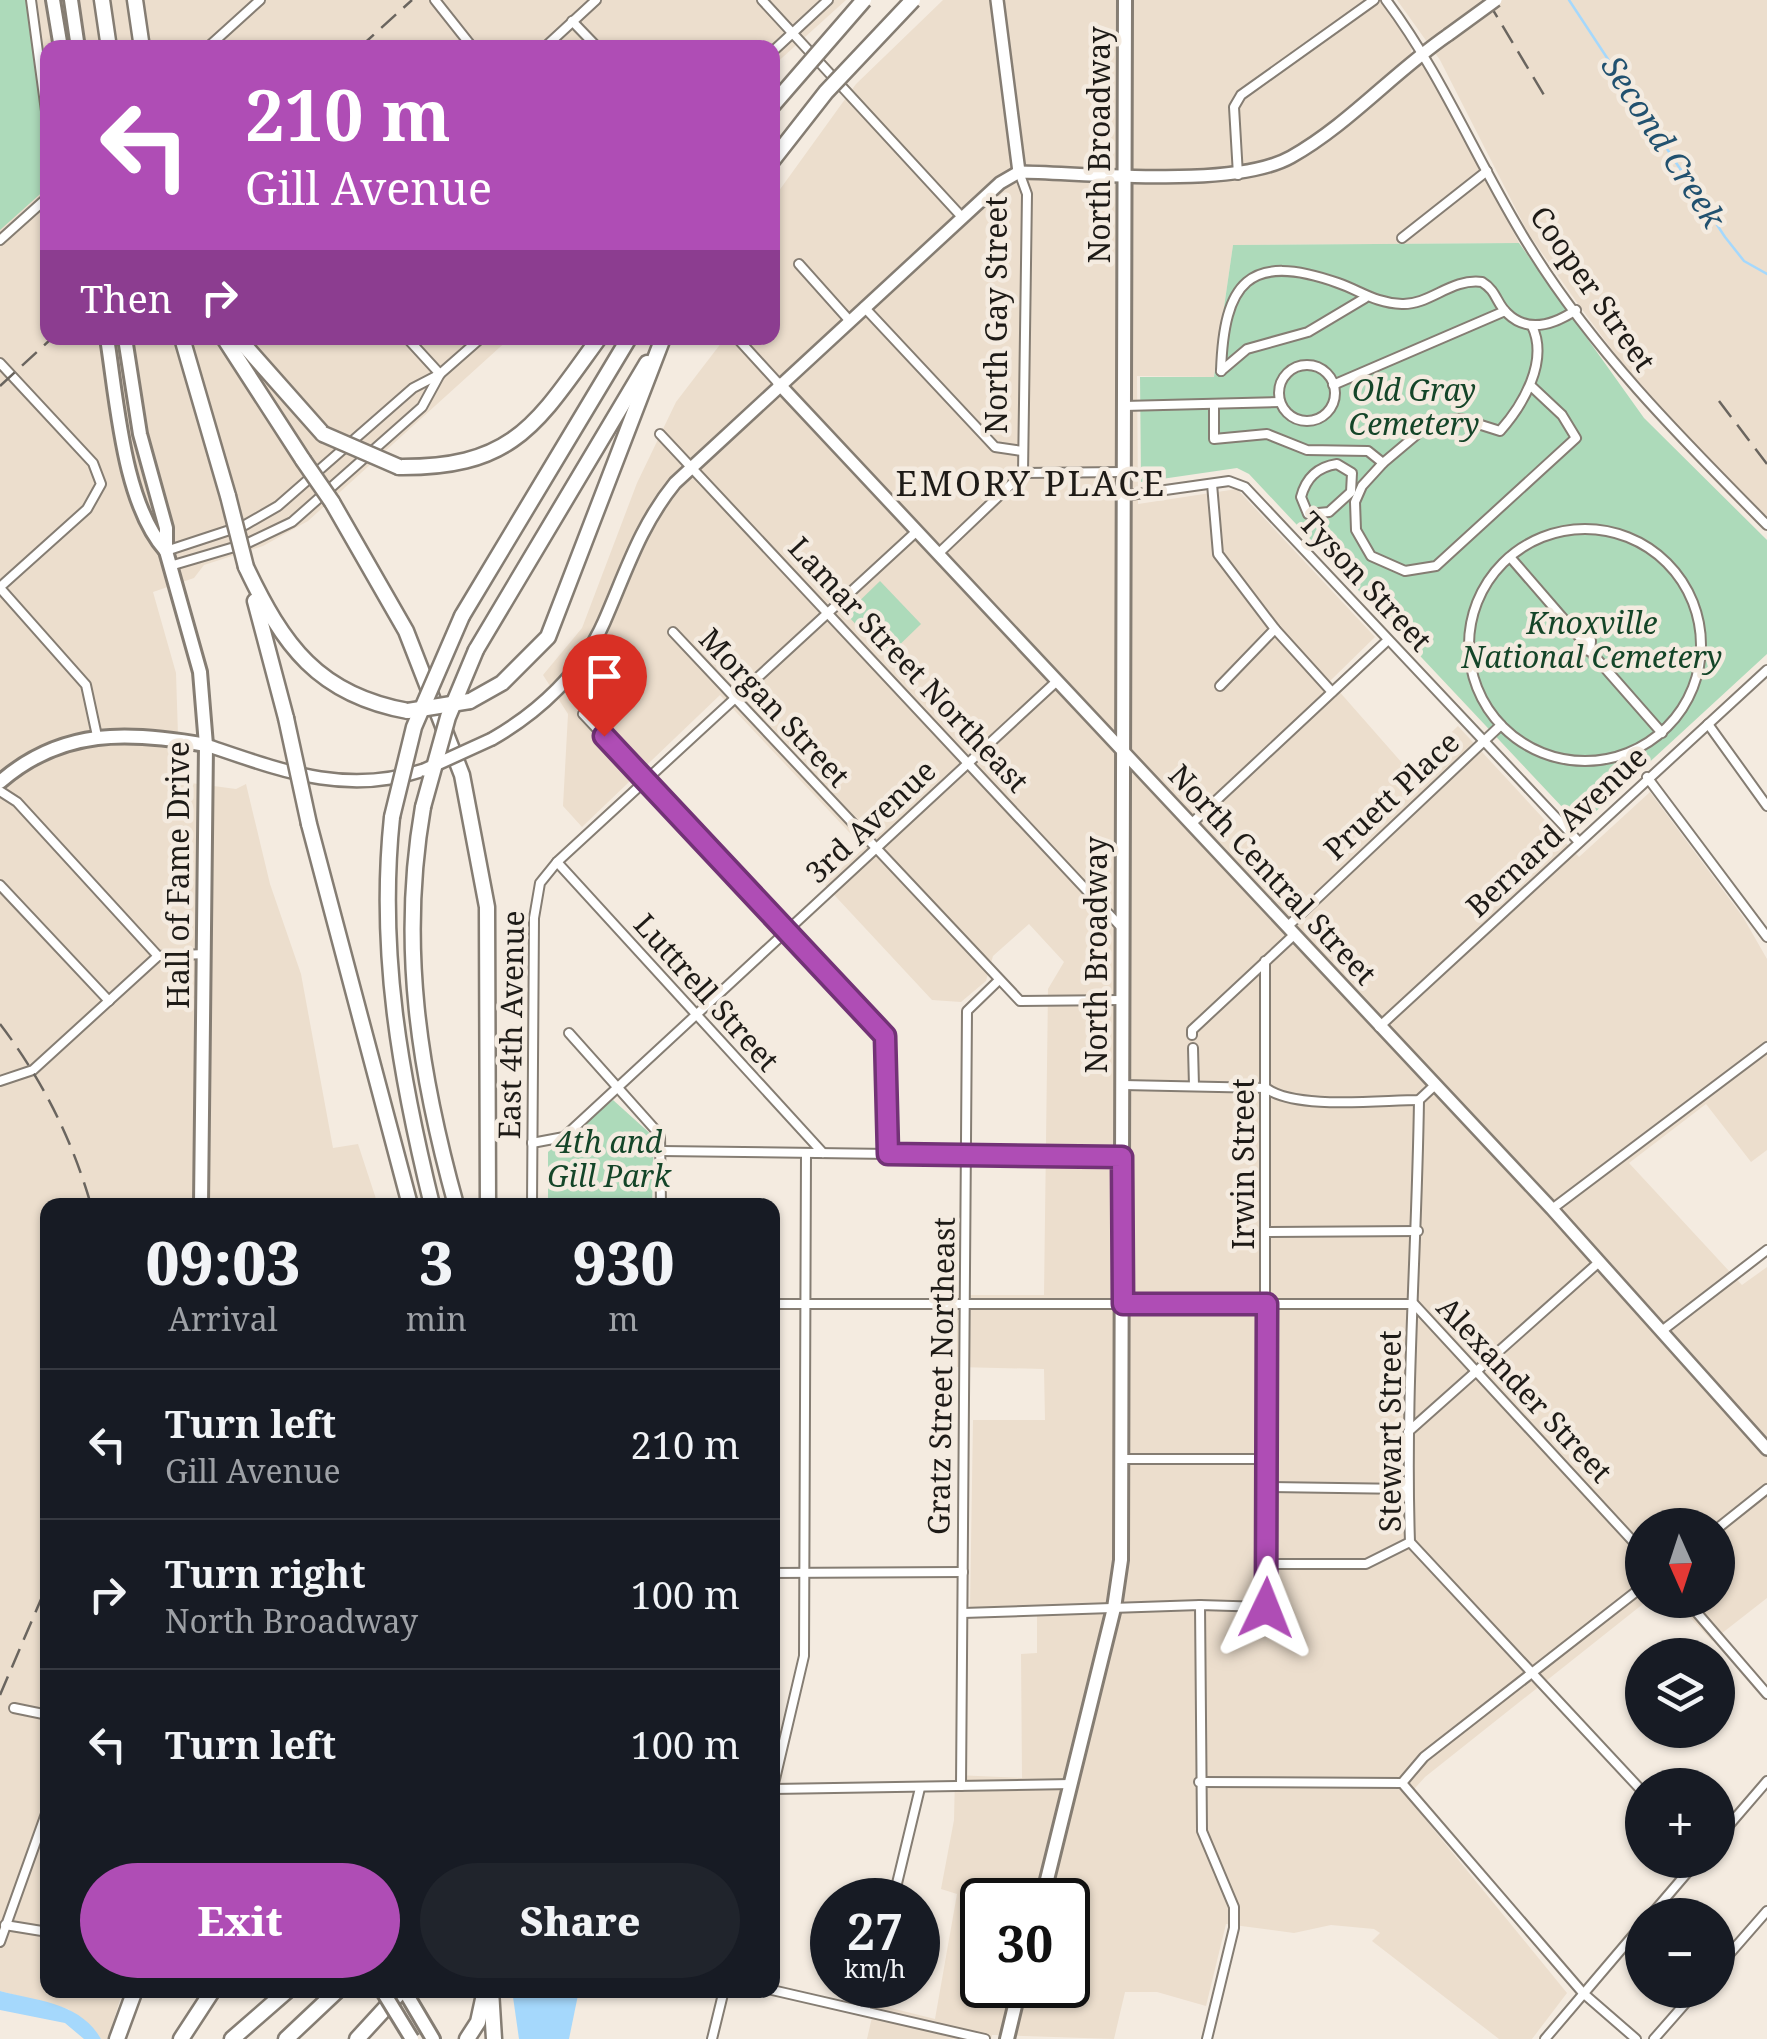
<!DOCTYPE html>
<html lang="en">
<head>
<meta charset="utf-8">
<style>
	:root { --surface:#171b24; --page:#20242c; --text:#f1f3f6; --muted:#9ea1a6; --line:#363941; --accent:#af4db5 }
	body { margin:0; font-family:"Noto Serif",serif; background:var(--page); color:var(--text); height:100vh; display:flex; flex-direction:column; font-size:38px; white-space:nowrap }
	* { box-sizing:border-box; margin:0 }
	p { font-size:32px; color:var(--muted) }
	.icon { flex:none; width:55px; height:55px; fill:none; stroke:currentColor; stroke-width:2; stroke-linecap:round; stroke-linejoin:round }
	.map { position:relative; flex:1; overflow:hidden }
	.sheet { position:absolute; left:40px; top:1198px; width:740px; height:800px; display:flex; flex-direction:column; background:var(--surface); border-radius:20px; box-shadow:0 2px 8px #0004 }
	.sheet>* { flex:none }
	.banner { position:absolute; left:40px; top:40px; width:740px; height:305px; border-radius:20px; box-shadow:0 2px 8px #0004; background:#af4db5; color:#fff; overflow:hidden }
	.needle { width:65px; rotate:177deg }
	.controls { position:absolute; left:1625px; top:1508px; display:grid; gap:20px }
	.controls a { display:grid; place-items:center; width:110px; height:110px; border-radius:50%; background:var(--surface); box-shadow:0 2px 8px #0004; font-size:50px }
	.speed { position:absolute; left:810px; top:1878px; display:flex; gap:20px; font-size:50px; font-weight:700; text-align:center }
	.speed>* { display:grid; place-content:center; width:130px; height:130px; border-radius:50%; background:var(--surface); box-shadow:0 2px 8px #0004; line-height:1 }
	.speed small { font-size:25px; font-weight:400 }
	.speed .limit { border:5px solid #111; border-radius:15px; background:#fff; color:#111 }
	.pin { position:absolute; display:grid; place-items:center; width:85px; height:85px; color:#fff; margin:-102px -42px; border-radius:50% 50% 50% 0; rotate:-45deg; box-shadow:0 0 10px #0007 }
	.pin .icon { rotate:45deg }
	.me { position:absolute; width:110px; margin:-55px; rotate:2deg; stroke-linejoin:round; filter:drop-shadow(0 0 8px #0008) }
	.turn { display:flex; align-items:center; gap:35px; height:210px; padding:0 40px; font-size:45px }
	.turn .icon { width:130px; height:130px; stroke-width:2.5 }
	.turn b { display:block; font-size:70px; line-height:85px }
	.then { display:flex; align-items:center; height:95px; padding:0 40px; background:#0003; gap:20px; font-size:38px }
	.eta { display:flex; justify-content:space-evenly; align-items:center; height:170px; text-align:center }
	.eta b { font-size:60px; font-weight:800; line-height:70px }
	.button { display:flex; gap:20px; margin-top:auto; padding:20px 40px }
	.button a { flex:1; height:115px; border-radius:60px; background:var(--accent); color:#fff; font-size:40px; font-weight:800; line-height:115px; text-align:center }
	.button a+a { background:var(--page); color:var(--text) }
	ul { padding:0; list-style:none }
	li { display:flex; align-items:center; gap:30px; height:150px; padding:0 40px; border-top:2px solid var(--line) }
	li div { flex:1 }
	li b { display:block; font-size:38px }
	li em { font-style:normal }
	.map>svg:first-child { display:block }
	.built { fill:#ecdecd; fill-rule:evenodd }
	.green { fill:#addaba }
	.water { fill:#a5d8fc }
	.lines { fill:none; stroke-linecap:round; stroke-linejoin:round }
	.stream { stroke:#a5d8fc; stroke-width:2.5 }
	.street-casing { stroke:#857d73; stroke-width:12 }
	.secondary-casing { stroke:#857d73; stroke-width:16 }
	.primary-casing { stroke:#857d73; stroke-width:18 }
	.highway-casing { stroke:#857d73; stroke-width:19 }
	.street { stroke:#fff; stroke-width:8 }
	.secondary { stroke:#fff; stroke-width:11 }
	.primary { stroke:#fff; stroke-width:12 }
	.highway { stroke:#fff; stroke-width:14 }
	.rail { stroke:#6a655f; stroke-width:2.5; stroke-dasharray:20 10; stroke-linecap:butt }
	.secondary-bridge-casing { stroke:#857d73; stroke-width:16; stroke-linecap:butt }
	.primary-bridge-casing { stroke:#857d73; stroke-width:18; stroke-linecap:butt }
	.highway-bridge-casing { stroke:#857d73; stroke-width:19; stroke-linecap:butt }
	.secondary-bridge { stroke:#fff; stroke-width:11 }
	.primary-bridge { stroke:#fff; stroke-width:12 }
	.highway-bridge { stroke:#fff; stroke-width:14 }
	.route-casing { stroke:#723276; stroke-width:25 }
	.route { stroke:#af4db5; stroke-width:18 }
	.labels { text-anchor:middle; stroke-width:9; stroke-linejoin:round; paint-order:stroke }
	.street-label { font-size:30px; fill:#1e1b17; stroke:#f4ebe0 }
	.park-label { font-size:30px; font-style:italic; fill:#144528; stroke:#f4ebe0 }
	.water-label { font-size:32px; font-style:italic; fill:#21516f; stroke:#f4ebe0 }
	.quarter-label { font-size:35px; letter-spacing:2.5px; fill:#1e1b17; stroke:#f4ebe0 }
</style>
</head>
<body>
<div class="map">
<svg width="1767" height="2039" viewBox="0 0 1767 2039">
	<rect width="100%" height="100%" fill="#f4ebe0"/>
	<g class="built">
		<polygon points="0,0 846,0 773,66 772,48 48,48 48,338 510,338 308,521 263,546 204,565 194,578 153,592 176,673 179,766 191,783 236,789 246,784 270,884 301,974 333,1148 358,1144 378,1205 48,1205 48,1990 123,1990 108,2039 101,2039 68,2009 0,1991"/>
		<path d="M943 0H1383L1413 42 1411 52 1429 70 1519 243 1233 245 1214 377 1137 376 1138 504 1237 489 1375 637 1330 681 1410 772 1458 726 1579 857 1650 792 1743 917 1767 959V1150L1751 1162 1706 1104 1629 1163 1742 1285 1767 1267V1598L1712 1641 1674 1600H1718V1525H1642V1600H1648L1425 1777 1407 1797 1567 1993 1532 2039H1499L1372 1941 1380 1933 1374 1929 1331 1925 1294 1933 1226 1924 1206 2006 1157 1992H1125L1114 2039 992 2035 991 2039H867L875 2004 935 2019 957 1894 941 1889 954 1820 955 1775 1022 1778 1021 1654 1037 1653V1608H970L973 1420H1045L1044 1369 957 1367V1295H1044L1048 989 1064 962 1029 924 993 956 986 981 961 1002 932 1000 824 884 864 848 720 695 582 827 563 806 568 714 543 675 582 628 637 483 676 402 725 338H772L773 199 856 84ZM982 1900H1068V1985H982Z"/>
		<polygon points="1397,0 1767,0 1767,518 1650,401 1578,304 1528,233 1440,60"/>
	</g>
	<g class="green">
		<polygon points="0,0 26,0 47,151 48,187 0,230"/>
		<polygon points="1519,243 1644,418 1767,540 1767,654 1580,826 1249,474 1237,468 1141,482 1140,377 1214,377 1233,245"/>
		<polygon points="880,581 921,624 887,657 846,614"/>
		<polygon points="613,1100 654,1137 652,1205 548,1205 548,1152"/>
	</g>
	<g class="water">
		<polygon points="512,1990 579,1990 569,2039 519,2039"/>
		<path d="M0 1991C37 2001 80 2002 101 2039H84L65 2023 0 2010Z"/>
	</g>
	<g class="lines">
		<polyline class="stream" points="1569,0 1725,237 1744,261 1767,274"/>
		<defs>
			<g id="street">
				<polyline points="31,0 48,126"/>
				<polyline points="435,0 473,48"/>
				<polyline points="762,0 961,216"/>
				<path d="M1386 0C1444 77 1479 167 1531 249 1595 352 1682 439 1767 525"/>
				<polyline points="572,21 598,48"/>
				<polyline points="207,48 260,0"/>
				<polyline points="544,48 596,0"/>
				<polyline points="772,52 828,0"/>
				<polyline points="1019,172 1027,194 1023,473"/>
				<polyline points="1238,175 1234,107 1241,95 1374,0"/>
				<polyline points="1402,238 1487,171"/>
				<polyline points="0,240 48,197"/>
				<polyline points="799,264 849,320"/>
				<polyline points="864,307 995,447 1022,451"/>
				<polyline points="407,338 440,374"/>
				<polyline points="737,338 779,384"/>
				<polyline points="0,363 93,463 101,484 87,509 0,587"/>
				<circle cx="1307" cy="393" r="28"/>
				<path d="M1221 371C1224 283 1248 251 1338 283 1361 291 1375 303 1402 304 1430 305 1451 278 1482 282 1497 291 1496 303 1507 313 1528 334 1555 324 1576 310"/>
				<polyline points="1221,371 1247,349 1308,332 1365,298"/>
				<polyline points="1333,385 1505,311"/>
				<path d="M1530 385 1562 415 1576 438 1436 566 1405 571 1371 556 1356 530 1355 502 1362 486 1383 463 1421 431 1448 420 1462 419 1500 431C1523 405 1549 361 1532 326"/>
				<polyline points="1124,406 1280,402"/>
				<polyline points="1214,407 1214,439 1267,434 1307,450 1368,451 1383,463"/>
				<polyline points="660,434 1121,927"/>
				<path d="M1337 464 1352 473 1351 492 1329 512 1308 514 1301 497C1306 478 1317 467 1337 464Z"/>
				<polyline points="1212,484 1218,554 1275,629 1332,692"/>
				<polyline points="1123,496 1229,481 1245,487 1579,842"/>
				<circle cx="1585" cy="645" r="116"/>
				<polyline points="166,551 245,525 278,506 413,388 440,374 481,338"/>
				<polyline points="939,553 1023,473 1123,472"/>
				<polyline points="1510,557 1581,639 1591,641 1590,651 1580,649 1581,639"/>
				<polyline points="170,566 248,543 292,522 422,407 440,374"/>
				<polyline points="0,588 86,685 97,736"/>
				<polyline points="673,632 1020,1001 1122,1000"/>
				<polyline points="1590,651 1662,733"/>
				<polyline points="1220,686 1275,629"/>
				<polyline points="583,714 885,1036 888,1154"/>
				<polyline points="1708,724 1767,806"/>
				<polyline points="1647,777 1767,937"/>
				<polyline points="0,791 17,802 158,956"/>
				<polyline points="1191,824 1388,640"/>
				<polyline points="557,862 823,1153"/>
				<polyline points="0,885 109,1001"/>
				<polyline points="1288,926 1501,725"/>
				<polyline points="1379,1027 1767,670"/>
				<polyline points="569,1033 660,1135 661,1205"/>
				<polyline points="1192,1035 1192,1030 1295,934"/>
				<polyline points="1193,1048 1194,1086"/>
				<polyline points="0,1081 33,1070 158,956 205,954"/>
				<path d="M1123 1085 1266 1088C1295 1110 1380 1100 1419 1100L1434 1086"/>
				<path d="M1419 1100C1417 1247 1405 1395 1410 1542L1642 1791"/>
				<polyline points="532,1143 564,1137 1057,681"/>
				<polyline points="661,1151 1122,1157"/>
				<polyline points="532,1205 534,918 540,883 557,862 917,531"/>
				<polyline points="1552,1209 1767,1047"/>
				<polyline points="1267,1232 1418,1231"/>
				<polyline points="772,1304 1414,1304 1642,1551"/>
				<polyline points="1663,1330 1767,1250"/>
				<polyline points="1408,1432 1598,1263"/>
				<polyline points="1120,1459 1266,1459"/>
				<polyline points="1265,1487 1408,1489"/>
				<polyline points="1718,1528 1767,1489"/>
				<polyline points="1268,1564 1366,1564 1410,1542"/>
				<polyline points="772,1573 963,1572"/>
				<polyline points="1686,1600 1767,1694"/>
				<polyline points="1200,1605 1202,1831 1234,1907 1234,1928 1207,2039"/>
				<polyline points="963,1613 1200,1605 1265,1607 1265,961"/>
				<polyline points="14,1708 48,1715"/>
				<polyline points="1199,1782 1402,1783 1424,1757 1642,1587"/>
				<polyline points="1402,1783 1583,1993 1636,2039"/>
				<polyline points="961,1786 967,1011 999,980"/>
				<polyline points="773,1789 1072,1784"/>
				<polyline points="772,1792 804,1656 806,1153"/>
				<polyline points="1718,1838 1767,1781"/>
				<polyline points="893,1900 920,1788"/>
				<polyline points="1651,1915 1698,1860"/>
				<polyline points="5,1925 48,1932"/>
				<polyline points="0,1942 48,1808"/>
				<polyline points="1718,1967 1767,1911"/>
				<polyline points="772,1990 985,2039"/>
				<polyline points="865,2011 872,1985"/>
				<polyline points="712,2039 724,1990"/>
				<polyline points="1545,2039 1642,1925"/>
				<polyline points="1654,2039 1697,1990"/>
			</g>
			<g id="secondary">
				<polyline points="997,0 1019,172"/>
				<polyline points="779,384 1552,1209 1767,1449"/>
				<path d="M492 739C539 712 582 672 604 622 626 572 640 526 675 483L1000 183 1019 172C1088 173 1234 189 1291 157 1348 125 1394 72 1448 35"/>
				<path d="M206 745C280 770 345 796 424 770"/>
			</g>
			<g id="primary">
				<polyline points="53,0 61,48"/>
				<polyline points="71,0 78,48"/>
				<path d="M107 338C117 400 123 503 166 551"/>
				<polyline points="125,338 140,434 166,528 166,551 200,672 206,745 201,1205"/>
				<path d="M0 782C62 728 129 731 206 745"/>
				<polyline points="1042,1900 1114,1608 1121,1560 1125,0"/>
				<polyline points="404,1990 433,2039"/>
				<polyline points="1007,2039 1020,1985"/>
			</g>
			<g id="highway">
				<polyline points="102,0 109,48"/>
				<polyline points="135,0 142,48"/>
				<polyline points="182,338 228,496"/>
				<polyline points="224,338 303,460"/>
				<polyline points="238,338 323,434"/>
				<path d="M399 467C515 468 537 423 599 338"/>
				<polyline points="332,502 406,631 462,775 487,907 488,1205"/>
				<path d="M246 567C283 645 318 695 408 711"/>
				<polyline points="255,601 286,718"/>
				<polyline points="462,616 629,338"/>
				<polyline points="476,650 647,363"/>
				<polyline points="470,701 502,683 548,637 663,338"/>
				<path d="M423 807C399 945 419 1072 456 1205"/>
				<path d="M392 817C378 951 400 1075 432 1205"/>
				<polyline points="309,824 410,1205"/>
				<polyline points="491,1990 494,2039"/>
				<polyline points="117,2039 135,1990"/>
				<polyline points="181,2039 213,1990"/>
				<polyline points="232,2039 288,1990"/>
				<polyline points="286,2039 338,1990"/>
				<polyline points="357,2039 402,1990"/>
				<polyline points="467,2039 478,2022 485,1990"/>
			</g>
		</defs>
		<use href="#street" class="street-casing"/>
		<use href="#secondary" class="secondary-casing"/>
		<use href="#primary" class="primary-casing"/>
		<use href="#highway" class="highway-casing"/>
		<use href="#street" class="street"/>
		<use href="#secondary" class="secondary"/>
		<use href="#primary" class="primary"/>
		<use href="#highway" class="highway"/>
		<g class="rail">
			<polyline points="1487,0 1547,100"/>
			<polyline points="359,48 412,0"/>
			<polyline points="0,386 52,338"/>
			<polyline points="1719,401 1767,464"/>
			<path d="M0 1024C42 1079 72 1139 91 1205"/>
			<polyline points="0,1695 48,1583"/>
		</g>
		<defs>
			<g id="secondary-bridge">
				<polyline points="1448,35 1496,0"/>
				<polyline points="424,770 492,739"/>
			</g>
			<polyline id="primary-bridge" points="382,1990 412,2039"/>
			<g id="highway-bridge">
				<polyline points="772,106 864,0"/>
				<polyline points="772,161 826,92 913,0"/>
				<polyline points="323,434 399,467"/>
				<polyline points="303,460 332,502"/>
				<polyline points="228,496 246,567"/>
				<polyline points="408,711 470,701"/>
				<polyline points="286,718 309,824"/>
				<polyline points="423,807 448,717 476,650"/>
				<polyline points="392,817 414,727 462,616"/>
			</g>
		</defs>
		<use href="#secondary-bridge" class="secondary-bridge-casing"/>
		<use href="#primary-bridge" class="primary-bridge-casing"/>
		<use href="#highway-bridge" class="highway-bridge-casing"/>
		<use href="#secondary-bridge" class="secondary-bridge"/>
		<use href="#primary-bridge" class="primary-bridge"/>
		<use href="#highway-bridge" class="highway-bridge"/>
	</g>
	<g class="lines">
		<defs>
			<polyline id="route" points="604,736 885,1036 888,1154 1122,1157 1123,1304 1267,1304 1266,1608"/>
		</defs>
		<use href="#route" class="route-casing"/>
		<use href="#route" class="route"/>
	</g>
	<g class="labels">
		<g class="street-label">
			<text transform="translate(1100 145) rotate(-90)" y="10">North Broadway</text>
			<text transform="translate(1592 289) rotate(55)" y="10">Cooper Street</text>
			<text transform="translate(997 315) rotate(-90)" y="10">North Gay Street</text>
			<text transform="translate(1365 582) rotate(47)" y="10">Tyson Street</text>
			<text transform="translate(908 665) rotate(47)" y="10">Lamar Street Northeast</text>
			<text transform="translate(774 708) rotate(47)" y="10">Morgan Street</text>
			<text transform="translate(1392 796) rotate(-43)" y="10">Pruett Place</text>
			<text transform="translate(871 822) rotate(-43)" y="10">3rd Avenue</text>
			<text transform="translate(1557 832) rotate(-43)" y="10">Bernard Avenue</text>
			<text transform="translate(179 875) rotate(-90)" y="10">Hall of Fame Drive</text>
			<text transform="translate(1272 875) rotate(47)" y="10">North Central Street</text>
			<text transform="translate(1097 955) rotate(-90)" y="10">North Broadway</text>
			<text transform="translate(706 993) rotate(48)" y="10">Luttrell Street</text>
			<text transform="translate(512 1025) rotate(-89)" y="10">East 4th Avenue</text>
			<text transform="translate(1244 1164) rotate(-90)" y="10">Irwin Street</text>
			<text transform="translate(942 1376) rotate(-89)" y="10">Gratz Street Northeast</text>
			<text transform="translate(1524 1390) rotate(47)" y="10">Alexander Street</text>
			<text transform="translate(1391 1431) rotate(-90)" y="10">Stewart Street</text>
		</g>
		<g class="park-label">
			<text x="1414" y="401">Old Gray<tspan x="1414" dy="34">Cemetery</tspan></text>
			<text x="1592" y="634">Knoxville<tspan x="1592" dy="34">National Cemetery</tspan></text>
			<text x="609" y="1153">4th and<tspan x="609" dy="34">Gill Park</tspan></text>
		</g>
		<g class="water-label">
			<text transform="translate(1663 142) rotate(57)" y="11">Second Creek</text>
		</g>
		<g class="quarter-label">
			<text x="1031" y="496">EMORY PLACE</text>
		</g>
	</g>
</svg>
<div class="controls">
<a><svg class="needle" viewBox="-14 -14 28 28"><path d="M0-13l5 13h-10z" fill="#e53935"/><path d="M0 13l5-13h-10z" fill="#9ea1a6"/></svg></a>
<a><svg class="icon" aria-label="layers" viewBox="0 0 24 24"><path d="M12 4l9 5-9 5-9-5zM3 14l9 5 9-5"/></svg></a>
<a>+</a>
<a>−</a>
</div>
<div class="speed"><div>27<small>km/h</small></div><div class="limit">30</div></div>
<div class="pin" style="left:604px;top:736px;background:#d93025"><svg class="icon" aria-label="arrive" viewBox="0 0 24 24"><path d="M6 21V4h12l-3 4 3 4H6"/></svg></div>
<svg class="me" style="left:1266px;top:1608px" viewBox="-20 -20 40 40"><path d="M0-17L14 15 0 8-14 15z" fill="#af4db5" stroke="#fff" stroke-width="4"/></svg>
<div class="banner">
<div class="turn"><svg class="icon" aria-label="left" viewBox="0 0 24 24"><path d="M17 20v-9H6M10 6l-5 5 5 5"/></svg><div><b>210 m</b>Gill Avenue</div></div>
<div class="then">Then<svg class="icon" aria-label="right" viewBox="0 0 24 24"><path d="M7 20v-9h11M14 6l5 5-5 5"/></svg></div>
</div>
<section class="sheet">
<div class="eta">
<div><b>09:03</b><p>Arrival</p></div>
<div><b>3</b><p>min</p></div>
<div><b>930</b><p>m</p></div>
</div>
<ul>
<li><svg class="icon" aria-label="left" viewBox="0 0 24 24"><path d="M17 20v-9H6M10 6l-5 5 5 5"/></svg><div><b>Turn left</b><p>Gill Avenue</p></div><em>210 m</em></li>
<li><svg class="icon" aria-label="right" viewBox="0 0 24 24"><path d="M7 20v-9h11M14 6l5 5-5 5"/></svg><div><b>Turn right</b><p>North Broadway</p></div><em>100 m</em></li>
<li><svg class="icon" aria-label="left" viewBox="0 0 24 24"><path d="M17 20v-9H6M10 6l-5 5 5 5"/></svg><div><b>Turn left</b></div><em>100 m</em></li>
</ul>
<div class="button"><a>Exit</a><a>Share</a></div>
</section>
</div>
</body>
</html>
